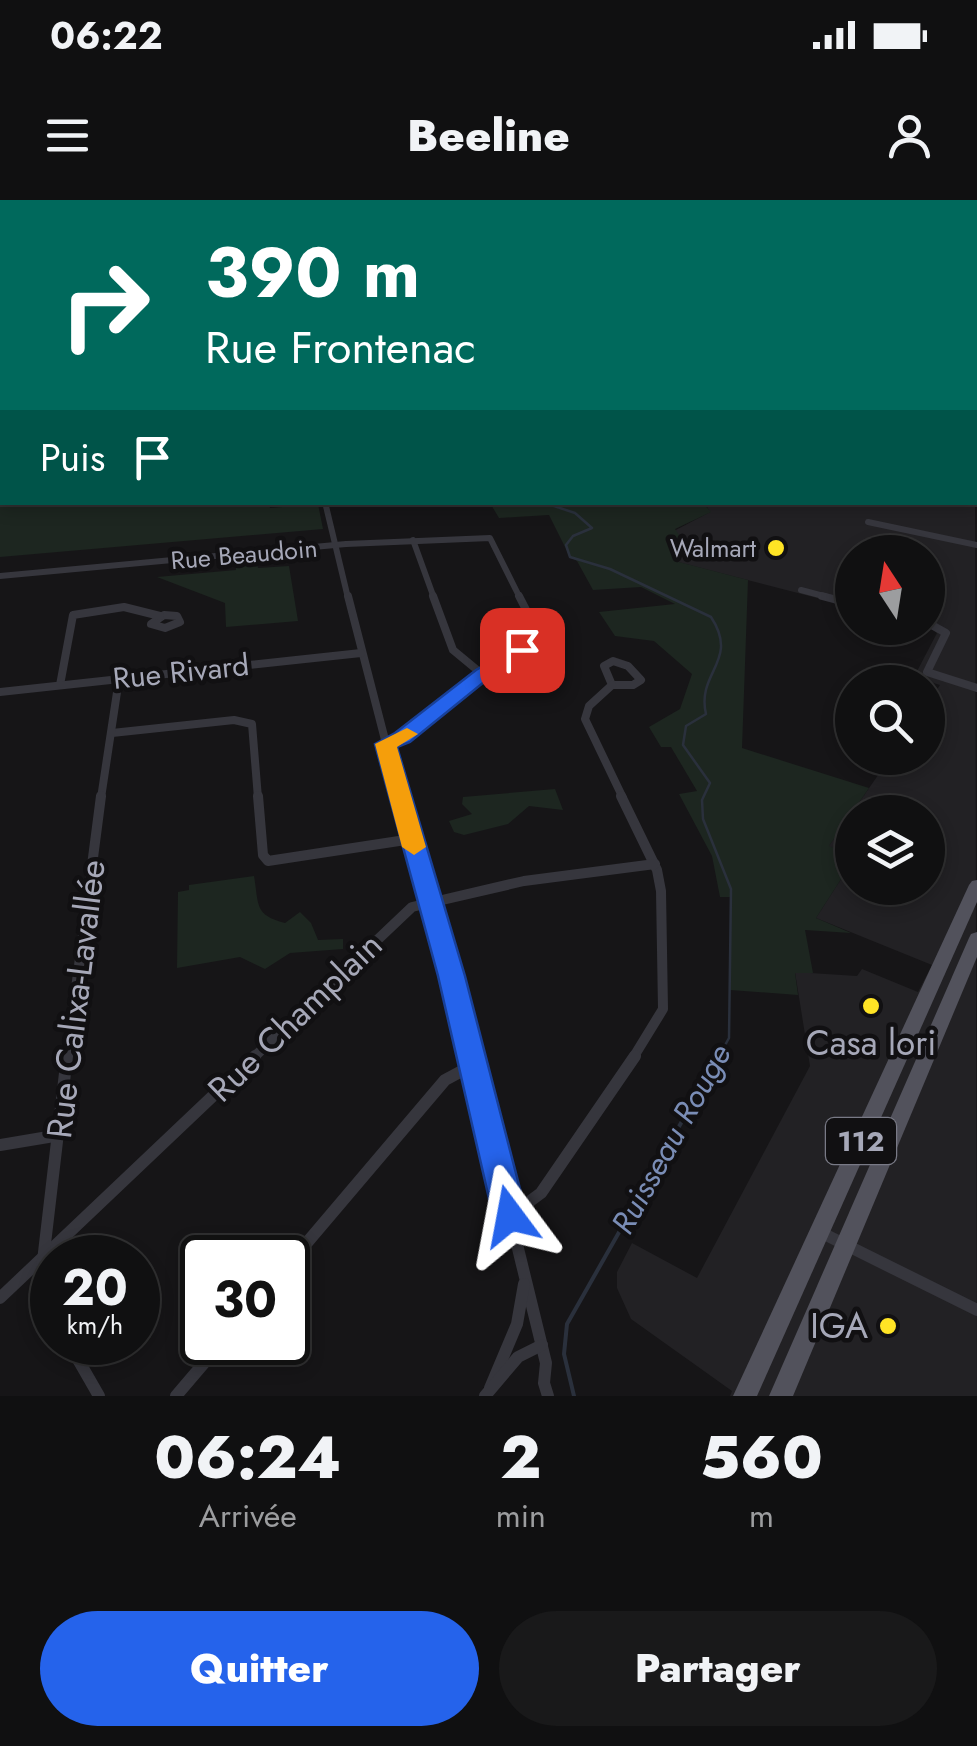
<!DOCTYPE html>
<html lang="fr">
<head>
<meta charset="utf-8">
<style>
	:root { --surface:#101011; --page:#19191a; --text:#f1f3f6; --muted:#9c9d9f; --line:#303031; --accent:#2563eb }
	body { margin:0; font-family:Jost,sans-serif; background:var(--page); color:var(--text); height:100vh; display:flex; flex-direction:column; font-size:38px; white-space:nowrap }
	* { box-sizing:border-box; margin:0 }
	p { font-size:32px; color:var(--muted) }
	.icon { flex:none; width:55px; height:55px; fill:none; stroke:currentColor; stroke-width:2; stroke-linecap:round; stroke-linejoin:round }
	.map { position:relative; height:1196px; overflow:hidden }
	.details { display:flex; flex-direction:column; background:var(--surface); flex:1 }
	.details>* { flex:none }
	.banner { position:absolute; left:0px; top:0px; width:978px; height:305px; box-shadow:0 5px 15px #0003,0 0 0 2px var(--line); background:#00695c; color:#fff; overflow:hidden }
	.needle { width:65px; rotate:348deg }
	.controls { position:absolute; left:835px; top:335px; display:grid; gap:20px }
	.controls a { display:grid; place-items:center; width:110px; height:110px; border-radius:50%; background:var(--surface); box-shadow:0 5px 15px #0003,0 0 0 2px var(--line); font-size:50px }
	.speed { position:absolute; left:30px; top:1035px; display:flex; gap:20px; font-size:50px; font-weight:700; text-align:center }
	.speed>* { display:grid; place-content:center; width:130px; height:130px; border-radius:50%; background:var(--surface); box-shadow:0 5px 15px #0003,0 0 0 2px var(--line); line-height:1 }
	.speed small { font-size:25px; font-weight:400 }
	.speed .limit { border:5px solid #111; border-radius:15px; background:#fff; color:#111 }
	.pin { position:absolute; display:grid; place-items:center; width:85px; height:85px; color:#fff; margin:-42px; border-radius:20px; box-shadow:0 5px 15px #0006 }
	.me { position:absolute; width:110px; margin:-55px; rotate:347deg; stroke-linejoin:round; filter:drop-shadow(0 0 8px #0008) }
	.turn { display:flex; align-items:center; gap:35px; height:210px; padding:0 40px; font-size:45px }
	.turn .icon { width:130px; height:130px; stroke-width:2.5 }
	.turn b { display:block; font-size:70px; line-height:85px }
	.then { display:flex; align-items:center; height:95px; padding:0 40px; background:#0003; gap:20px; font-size:38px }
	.eta { display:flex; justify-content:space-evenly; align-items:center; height:170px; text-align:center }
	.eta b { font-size:60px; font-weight:800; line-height:70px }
	.cta { display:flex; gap:20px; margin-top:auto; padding:20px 40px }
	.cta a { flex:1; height:115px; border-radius:60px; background:var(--accent); color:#fff; font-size:40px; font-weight:800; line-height:115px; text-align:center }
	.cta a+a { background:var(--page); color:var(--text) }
	.status { display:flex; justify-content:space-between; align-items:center; height:70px; padding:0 50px; background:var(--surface); direction:ltr }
	.status svg { height:28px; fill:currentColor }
	header { display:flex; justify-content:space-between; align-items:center; height:130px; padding:0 40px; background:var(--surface); font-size:45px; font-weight:800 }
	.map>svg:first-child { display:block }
	.built { fill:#222124 }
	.green { fill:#1d2620 }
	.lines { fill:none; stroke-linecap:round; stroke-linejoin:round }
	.stream-far1 { stroke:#2a303c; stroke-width:2.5 }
	.stream { stroke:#2a303c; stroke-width:4 }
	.minor-far3 { stroke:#36363d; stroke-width:6 }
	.minor-far2 { stroke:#36363d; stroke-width:8 }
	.minor-far1 { stroke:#36363d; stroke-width:10 }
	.minor { stroke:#36363d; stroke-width:12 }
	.primary { fill:#52525c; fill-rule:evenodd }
	.route { fill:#2563eb; stroke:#184099; stroke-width:2.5 }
	.slow { fill:#f59e0b }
	.poi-dot { fill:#ffe425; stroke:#111012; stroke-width:4 }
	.labels { text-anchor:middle; stroke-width:9; stroke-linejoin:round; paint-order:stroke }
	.far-poi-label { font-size:25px; fill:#a6a8b8; stroke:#111012; text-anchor:end }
	.far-street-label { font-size:25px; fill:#a6a8b8; stroke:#111012 }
	.shield { fill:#111012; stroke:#797a86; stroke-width:2.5 }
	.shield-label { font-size:28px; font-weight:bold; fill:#a6a8b8 }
	.street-label { font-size:30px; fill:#a6a8b8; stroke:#111012 }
	.water-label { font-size:32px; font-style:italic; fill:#7a8db6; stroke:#111012 }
	.near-street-label { font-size:35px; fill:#a6a8b8; stroke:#111012 }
	.near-poi-label { font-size:35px; fill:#a6a8b8; stroke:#111012 }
</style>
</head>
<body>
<div class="status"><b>06:22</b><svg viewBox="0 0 49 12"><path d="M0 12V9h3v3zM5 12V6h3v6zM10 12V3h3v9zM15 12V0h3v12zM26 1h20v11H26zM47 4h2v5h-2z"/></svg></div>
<header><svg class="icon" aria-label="menu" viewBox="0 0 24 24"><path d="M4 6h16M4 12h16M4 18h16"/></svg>Beeline<svg class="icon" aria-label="person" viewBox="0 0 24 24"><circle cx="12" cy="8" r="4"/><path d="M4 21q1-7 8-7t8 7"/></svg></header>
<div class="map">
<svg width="977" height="1196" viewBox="0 0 977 1196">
	<rect width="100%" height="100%" fill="#161517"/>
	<polygon class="built" points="975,288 977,1196 730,1196 732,1191 631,1119 617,1088 617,1072 632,1043 697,1078 810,866 795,772 857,776 862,769 918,792 932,765 816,718 852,662 852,688 928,688 928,612 852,612 852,656 828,647 890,558 928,558 928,503 940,485 914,477 937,433 928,426 928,352 852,352 852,407 674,361 686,345 674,331 710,312 707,307 774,302 975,302"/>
	<g class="green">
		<polygon points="0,194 2,302 269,302 270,308 318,304 323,329 0,357"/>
		<polygon points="703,303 711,312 675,329 686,345 675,361 748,380 742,548 869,588 829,646 852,656 852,662 816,718 851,733 805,730 813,773 795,773 798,795 730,790 731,697 720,697 712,656 679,594 697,591 671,547 661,547 649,527 680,509 692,474 654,441 615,436 599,412 675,404 641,387 593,390 577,361 570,357 549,315 499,318 490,303"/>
		<polygon points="256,356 258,368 289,366 298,421 226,427 225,403 157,377 236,370 235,358"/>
		<polygon points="555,589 563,610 529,606 508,624 464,635 454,632 449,621 472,614 462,604 463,597"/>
		<path d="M254 676C259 705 254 715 285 723L300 712 311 723 318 740 343 739V749L290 753 265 769 240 757 177 768 178 692 189 690V685Z"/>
	</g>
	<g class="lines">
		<path class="stream-far1" d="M542 302 575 313 592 328 573 336 566 345 570 357 610 369 711 417C740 461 696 472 706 514L686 526 683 545 710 583 702 600 703 619 731 689 729 838 718 858"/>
		<polyline class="stream" points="574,1196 564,1154 567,1124 719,856"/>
		<g class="minor-far3">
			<polyline points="325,302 348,398"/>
			<polyline points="868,322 977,345"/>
			<polyline points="413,340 434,398"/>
			<polyline points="0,376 346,344 490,338 520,398"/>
			<polyline points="801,390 831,398"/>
		</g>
		<g class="minor-far2">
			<polyline points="348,396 400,598"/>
			<polyline points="433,396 453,450 482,474"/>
			<polyline points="822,396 852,404"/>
			<polygon points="164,415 177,416 180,422 165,428 151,424"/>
			<polyline points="928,423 946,433 927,472 977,488"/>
			<polygon points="613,461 628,466 641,480 633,485 612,485 604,466"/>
			<polyline points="60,485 73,415 124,407 160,416"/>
			<polyline points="612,485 589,506 585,519 623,598"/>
			<polyline points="0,492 361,453"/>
			<polyline points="112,533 234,520 252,524 258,598"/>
			<polyline points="385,544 406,535 495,465 541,439 519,396"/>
			<polyline points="101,598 119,479"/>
		</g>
		<g class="minor-far1">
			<polyline points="258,596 263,655 268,661 412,639"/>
			<polyline points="399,596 472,858"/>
			<polyline points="621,596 657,670 661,691 663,809 633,858"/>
			<polyline points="67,858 101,596"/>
			<polyline points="253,858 412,707 524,681 655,664"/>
		</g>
		<g class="minor">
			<polyline points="471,856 546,1163 544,1183 548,1196"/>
			<polyline points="0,945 60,935"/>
			<polyline points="510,1016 541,993 635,856"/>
			<polyline points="822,1033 977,1110"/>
			<polyline points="288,1065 445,880 473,865"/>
			<polyline points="0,1098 255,856"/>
			<polyline points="52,1116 41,1078 67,856"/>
			<polyline points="68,1142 99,1196"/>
			<polyline points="490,1188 517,1124 524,1084"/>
			<polyline points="176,1196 222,1142"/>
			<polyline points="485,1196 518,1157 542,1145"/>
		</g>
		<g class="primary">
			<polygon points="977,680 977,702 757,1196 733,1196 969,685 972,681"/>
			<polygon points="977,732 977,757 793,1196 769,1196 969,738 971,734"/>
		</g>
	</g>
	<linearGradient id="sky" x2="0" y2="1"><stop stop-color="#0c0c0d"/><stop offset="0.43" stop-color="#363b47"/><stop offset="1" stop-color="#363b47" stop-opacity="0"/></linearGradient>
	<rect width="977" height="293" fill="url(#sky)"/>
	<polygon class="route" points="522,444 529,446 529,454 489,478 410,542 397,547 465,776 527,1016 522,1027 510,1031 498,1027 493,1016 438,776 375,544 395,533 476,470"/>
	<polygon class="slow" points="407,528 418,534 397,547 426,647 414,655 402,647 375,544"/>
	<g class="poi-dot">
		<circle cx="776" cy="348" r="10"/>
		<circle cx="871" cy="806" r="10"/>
		<circle cx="888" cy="1126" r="10"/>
	</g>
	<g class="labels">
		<g class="far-poi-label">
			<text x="756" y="357">Walmart</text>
		</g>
		<g class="far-street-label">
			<text transform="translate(244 354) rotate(-5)" y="9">Rue Beaudoin</text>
		</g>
		<rect class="shield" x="826" y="918" width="70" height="46" rx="8"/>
		<g class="shield-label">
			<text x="861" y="951">112</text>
		</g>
		<g class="street-label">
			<text transform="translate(181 472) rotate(-6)" y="10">Rue Rivard</text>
		</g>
		<g class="water-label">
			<text transform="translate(671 939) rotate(-61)" y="11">Ruisseau Rouge</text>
		</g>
		<g class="near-street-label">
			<text transform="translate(76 799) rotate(-83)" y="12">Rue Calixa-Lavallée</text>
			<text transform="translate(295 817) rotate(-44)" y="12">Rue Champlain</text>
		</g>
		<g class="near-poi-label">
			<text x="871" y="855">Casa lori</text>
			<text x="868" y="1138" text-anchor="end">IGA</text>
		</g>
	</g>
</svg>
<div class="controls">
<a><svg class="needle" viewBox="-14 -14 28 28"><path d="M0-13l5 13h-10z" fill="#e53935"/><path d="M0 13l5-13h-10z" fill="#9c9d9f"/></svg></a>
<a><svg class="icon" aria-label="search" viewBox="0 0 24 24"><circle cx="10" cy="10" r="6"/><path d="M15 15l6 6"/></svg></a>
<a><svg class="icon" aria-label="layers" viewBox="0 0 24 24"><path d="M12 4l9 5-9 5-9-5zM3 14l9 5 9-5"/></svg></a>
</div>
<div class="speed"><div>20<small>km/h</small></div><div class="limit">30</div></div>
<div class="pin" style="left:522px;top:450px;background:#d93025"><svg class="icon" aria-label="arrive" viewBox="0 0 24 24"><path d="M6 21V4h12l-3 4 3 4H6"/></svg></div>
<svg class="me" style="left:510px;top:1016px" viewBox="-20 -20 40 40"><path d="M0-17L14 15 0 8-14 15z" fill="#2563eb" stroke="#fff" stroke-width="4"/></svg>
<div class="banner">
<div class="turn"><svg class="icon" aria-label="right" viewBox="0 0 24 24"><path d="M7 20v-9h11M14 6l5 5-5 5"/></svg><div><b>390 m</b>Rue Frontenac</div></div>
<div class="then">Puis<svg class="icon" aria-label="arrive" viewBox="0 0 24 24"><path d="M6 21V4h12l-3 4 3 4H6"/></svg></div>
</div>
</div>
<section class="details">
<div class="eta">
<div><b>06:24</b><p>Arrivée</p></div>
<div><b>2</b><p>min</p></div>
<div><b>560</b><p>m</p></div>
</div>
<div class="cta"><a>Quitter</a><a>Partager</a></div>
</section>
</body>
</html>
